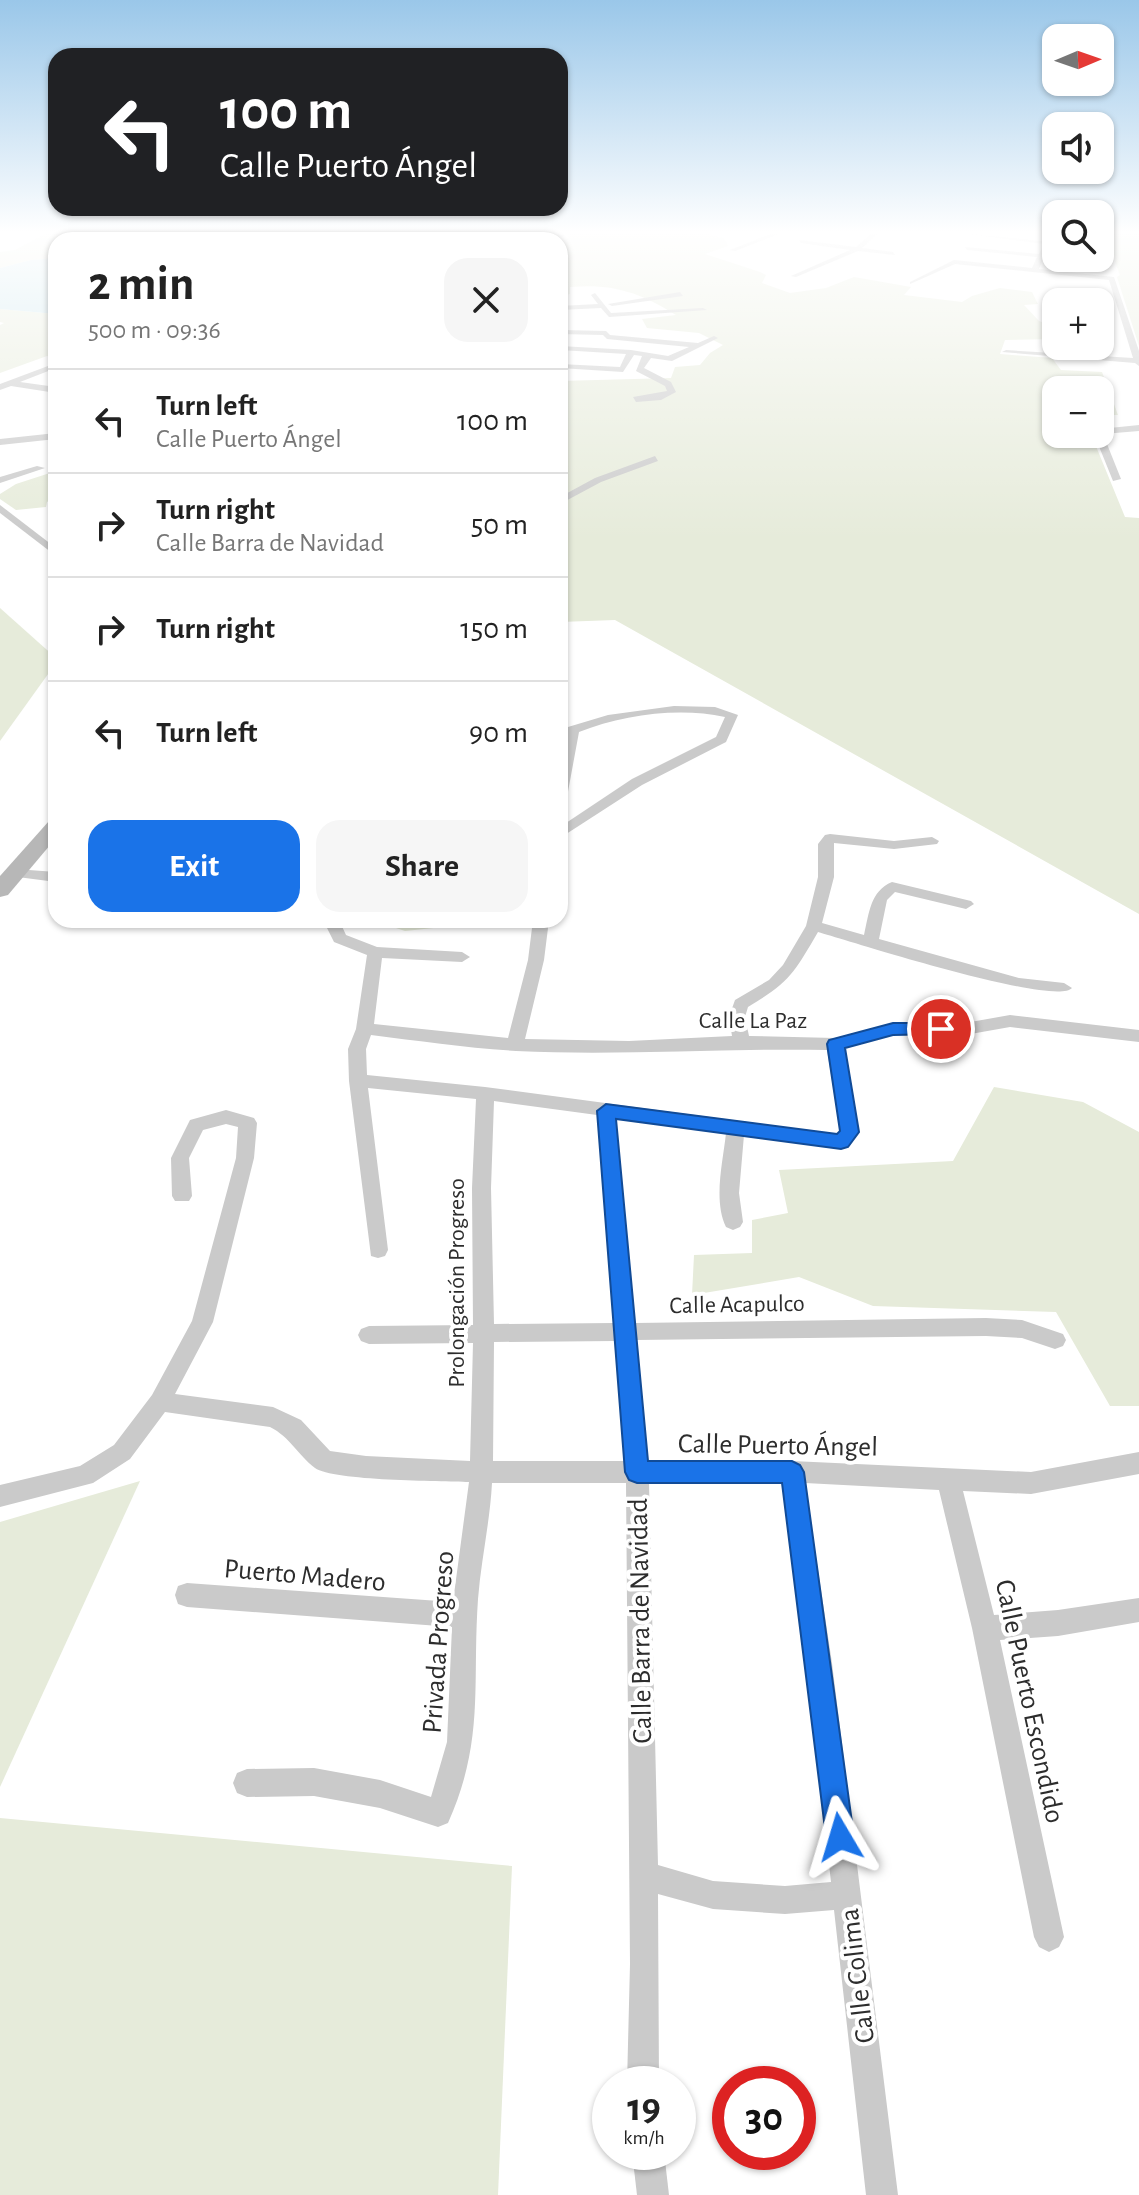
<!DOCTYPE html>
<html lang="en">
<head>
<meta charset="utf-8">
<style>
	:root { --surface:#fff; --page:#f6f6f6; --text:#222; --muted:#767676; --line:#e0e0e0; --accent:#1a73e8 }
	body { margin:0; font-family:"Alegreya Sans",sans-serif; background:var(--page); color:var(--text); height:100vh; display:flex; flex-direction:column; font-size:30px; white-space:nowrap }
	* { box-sizing:border-box; margin:0 }
	p { font-size:26px; color:var(--muted) }
	.icon { flex:none; width:44px; height:44px; fill:none; stroke:currentColor; stroke-width:2; stroke-linecap:round; stroke-linejoin:round }
	.map { position:relative; flex:1; overflow:hidden }
	.sheet { position:absolute; left:48px; top:232px; width:520px; height:696px; display:flex; flex-direction:column; background:var(--surface); border-radius:24px; box-shadow:0 2px 6px #0004 }
	.sheet>* { flex:none }
	.top-card { position:absolute; left:48px; top:48px; width:520px; height:168px; border-radius:24px; box-shadow:0 2px 6px #0004; background:#202124; color:#fff; overflow:hidden }
	.needle { width:52px; rotate:88deg }
	.fabs { position:absolute; left:1042px; top:24px; display:grid; gap:16px }
	.fabs a { display:grid; place-items:center; width:72px; height:72px; border-radius:16px; background:var(--surface); box-shadow:0 2px 6px #0004; font-size:40px }
	.speed { position:absolute; left:592px; top:2066px; display:flex; gap:16px; font-size:40px; font-weight:700; text-align:center }
	.speed>* { display:grid; place-content:center; width:104px; height:104px; border-radius:50%; background:var(--surface); box-shadow:0 2px 6px #0004; line-height:1 }
	.speed small { font-size:20px; font-weight:400 }
	.speed .limit { border:12px solid #d22; background:#fff; color:#111 }
	.pin { position:absolute; display:grid; place-items:center; width:68px; height:68px; color:#fff; margin:-34px; border:4px solid #fff; border-radius:50%; box-shadow:0 2px 8px #0007 }
	.me { position:absolute; width:88px; margin:-44px; rotate:353deg; stroke-linejoin:round; filter:drop-shadow(0 0 6px #0008) }
	.turn { display:flex; align-items:center; gap:28px; height:168px; padding:0 40px; font-size:36px }
	.turn .icon { width:104px; height:104px; stroke-width:2.5 }
	.turn b { display:block; font-size:56px; line-height:68px }
	.round { display:grid; place-items:center; flex:none; width:84px; height:84px; border-radius:24px; background:var(--page) }
	.head { display:flex; align-items:center; justify-content:space-between; height:136px; padding:0 40px }
	h1 { font-size:48px; font-weight:700; line-height:60px }
	.button { display:flex; gap:16px; margin-top:auto; padding:16px 40px }
	.button a { flex:1; height:92px; border-radius:24px; background:var(--accent); color:#fff; font-size:32px; font-weight:700; line-height:92px; text-align:center }
	.button a+a { background:var(--page); color:var(--text) }
	ul { padding:0; list-style:none }
	li { display:flex; align-items:center; gap:24px; height:104px; padding:0 40px; border-top:2px solid var(--line) }
	li div { flex:1 }
	li b { display:block; font-size:30px }
	li em { font-style:normal }
	.map>svg:first-child { display:block }
	.green { fill:#e6ebda }
	.water { fill:#c6e3eb }
	.lines { fill:none; stroke-linecap:round; stroke-linejoin:round }
	.minor { fill:#cacaca; fill-rule:evenodd }
	.secondary { fill:#b7b7b7; fill-rule:evenodd }
	.route { fill:#1a73e8; stroke:#114b97; stroke-width:2 }
	.labels { text-anchor:middle; stroke-width:8; stroke-linejoin:round; paint-order:stroke }
	.street-label { font-size:24px; fill:#2d2d2d; stroke:#fff }
	.near-street-label { font-size:28px; fill:#2d2d2d; stroke:#fff }
</style>
</head>
<body>
<div class="map">
<svg width="1139" height="2195" viewBox="0 0 1139 2195">
	<rect width="100%" height="100%" fill="#fff"/>
	<g class="green">
		<polygon points="47,233 171,233 167,240 56,240 56,258 31,260 0,268 0,252 15,250"/>
		<path d="M567 233H704L724 238 728 246 705 254 760 272 766 275 762 283 790 293 826 288 854 277 911 287 904 295 962 302 972 296 1000 288 1032 292 1038 304 1024 305 1039 321 1056 327V339L1005 340 1000 354 1052 358 1061 370 1102 372 1118 415H1104L1107 420H1100V390H1056V434H1091L1125 517 1139 518V914L615 620 560 622V381L671 378 675 367 700 365 710 353 723 345 699 333 647 328 642 319 676 315C642 293 612 283 570 287V294L560 296V243L568 238Z"/>
		<polygon points="1104,233 1139,233 1139,346 1117,277 1120,275"/>
		<polygon points="0,309 56,314 56,358 47,356 0,373 0,325 4,323 0,322"/>
		<polygon points="56,471 56,495 47,502 46,507 16,510 0,499 0,494 16,484"/>
		<polygon points="0,608 56,658 56,663 0,741"/>
		<polygon points="466,920 462,925 405,931 375,921"/>
		<polygon points="994,1087 1083,1102 1139,1132 1139,1406 1110,1406 1056,1312 873,1306 799,1277 692,1295 694,1255 752,1253 752,1220 788,1213 779,1170 953,1161"/>
		<polygon points="140,1481 0,1787 0,1522"/>
		<polygon points="0,1818 512,1866 498,2195 0,2195"/>
	</g>
	<polygon class="water" points="56,258 56,314 0,309 0,268 31,260"/>
	<g class="lines">
		<g class="minor">
			<polygon points="283,233 324,233 219,237 222,235"/>
			<polygon points="342,233 349,233 360,240 352,240"/>
			<polygon points="376,233 383,233 394,240 386,240"/>
			<polygon points="508,233 565,235 562,237"/>
			<polygon points="773,233 781,233 735,251 730,250"/>
			<polygon points="872,233 878,233 862,248 893,252 895,255 858,251 796,277 791,276 850,250 801,243 799,240 856,247"/>
			<polygon points="962,233 1050,242 1039,269 1114,277 1139,351 1139,366 1135,363 1002,352 1006,350 1133,358 1109,280 955,264 910,284 910,282 954,260 1032,268 1037,257 967,250 965,247 1039,254 1044,244"/>
			<polygon points="680,292 683,296 612,306 608,304"/>
			<polygon points="595,293 611,313 703,308 707,310 609,317 601,308 560,310 560,306 598,304 591,295"/>
			<polygon points="560,330 606,331 610,335 698,343 714,336 718,338 672,361 651,358 644,368 671,382 676,392 661,400 636,402 633,397 667,391 665,386 636,371 642,356 634,355 623,372 560,368 560,364 620,367 626,354 560,350 560,346 631,350 668,356 689,347 607,339 603,335 560,334"/>
			<polygon points="56,363 56,368 20,382 56,387 56,393 11,386 0,390 0,384"/>
			<polygon points="1139,425 1139,431 1103,434 1121,479 1113,481 1094,434 1100,434 1100,429"/>
			<polygon points="56,433 56,439 0,445 0,439"/>
			<polygon points="655,456 658,461 601,482 560,504 560,497 595,478"/>
			<polygon points="37,466 45,468 0,483 0,477"/>
			<polygon points="0,505 56,548 56,556 0,513"/>
			<path d="M674 706 715 707 738 715 726 742 642 785 560 838V827L632 779 716 737 725 717C678 707 623 715 579 732L567 797 560 801V762L568 727 608 715Z"/>
			<path d="M830 834 894 841 932 837 939 841 937 844 894 849 834 843V877L822 923 864 935C869 914 870 891 892 882L971 901 974 904 966 909 895 892 887 900 879 939 1019 978 1064 983 1072 988C1055 1007 853 942 818 932 794 973 790 982 748 1007L745 1017 749 1036 835 1038 893 1023H965L1010 1015 1139 1030V1042L1010 1027 965 1035H893L844 1048 858 1132C854 1140 850 1146 841 1149L744 1135 739 1193 743 1222 740 1227 733 1230 726 1227C713 1200 723 1162 726 1133L616 1118 635 1323 986 1318 1022 1320 1063 1334 1066 1340 1063 1346 1055 1349 1022 1338 986 1336 636 1340 648 1461H792L1031 1472 1139 1452V1474L1031 1494 963 1491 994 1615 1058 1610 1139 1598V1622L1058 1636 1000 1640 1064 1937 1059 1947 1049 1952 1039 1947 1034 1937 972 1628 939 1490 805 1483 832 1663 898 2195H866L834 1910 785 1914 713 1909 658 1894 659 2084H627L630 1964 626 1483H492C490 1522 481 1560 478 1599 472 1685 485 1740 448 1823L438 1827 380 1808 314 1796 247 1797 237 1793 233 1783 237 1773 247 1769 314 1768 380 1780 431 1797 447 1742 452 1627 187 1607 178 1604 175 1595 178 1586 187 1583 453 1602 469 1482C442 1481 333 1481 315 1468 298 1455 290 1437 270 1427L165 1412 130 1459 93 1483 0 1507V1485L80 1466 114 1445 152 1395 192 1321 236 1158 238 1127 226 1124 203 1130 189 1158 192 1196 189 1201H175L172 1196 171 1158 190 1120 226 1110 254 1118 257 1123 254 1158 213 1322 175 1394 273 1407 301 1420 330 1451 366 1456 470 1461 473 1343 369 1344 361 1341 358 1335 361 1329 369 1326 473 1325 472 1188 476 1099 368 1088 388 1250 385 1256 378 1258 371 1256 349 1081 348 1049 356 1029 367 955 334 942 323 920H339L346 935 377 947 462 952 470 957 462 962 382 958 374 1024 508 1038 528 960 533 920H549L544 960 525 1039 629 1041 732 1036 729 1017 735 1000 769 980 783 965 806 926 818 877V844L825 835ZM371 1035C419 1041 468 1048 516 1051 620 1056 724 1048 827 1050L840 1131 837 1134 485 1087 367 1075 366 1049ZM494 1101 597 1115 614 1323 494 1324 491 1188ZM615 1341 625 1461H493L494 1342ZM649 1483H782L806 1663 831 1882 785 1886 713 1881 658 1865Z"/>
			<polygon points="15,869 56,872 56,882 10,876 8,873"/>
			<polygon points="632,2152 664,2152 669,2195 637,2195"/>
		</g>
		<g class="secondary">
			<polygon points="173,233 183,233 179,240 169,240"/>
			<polygon points="56,819 56,838 8,895 0,897 0,876 49,821"/>
		</g>
	</g>
	<linearGradient id="sky" x2="0" y2="1"><stop stop-color="#9ac7e9"/><stop offset="0.43" stop-color="#fff"/><stop offset="1" stop-color="#fff" stop-opacity="0"/></linearGradient>
	<rect width="1139" height="540" fill="url(#sky)"/>
	<polygon class="route" points="893,1023 941,1023 950,1029 941,1034 893,1035 845,1048 859,1132 848,1147 841,1149 616,1119 648,1461 792,1461 800,1465 804,1472 854,1837 850,1847 840,1852 830,1847 826,1837 782,1483 637,1483 629,1480 625,1472 597,1111 606,1104 837,1134 840,1131 827,1044 829,1040"/>
	<g class="labels">
		<g class="street-label">
			<text x="753" y="1028">Calle La Paz</text>
			<text transform="translate(456 1283) rotate(-90)" y="8">Prolongación Progreso</text>
			<text transform="translate(737 1304) rotate(-1)" y="8">Calle Acapulco</text>
		</g>
		<g class="near-street-label">
			<text transform="translate(778 1444) rotate(1)" y="10">Calle Puerto Ángel</text>
			<text transform="translate(305 1574) rotate(5)" y="10">Puerto Madero</text>
			<text transform="translate(639 1621) rotate(-91)" y="10">Calle Barra de Navidad</text>
			<text transform="translate(437 1642) rotate(-86)" y="10">Privada Progreso</text>
			<text transform="translate(1031 1701) rotate(78)" y="10">Calle Puerto Escondido</text>
			<text transform="translate(856 1976) rotate(-97)" y="10">Calle Colima</text>
		</g>
	</g>
</svg>
<div class="fabs">
<a><svg class="needle" viewBox="-14 -14 28 28"><path d="M0-13l5 13h-10z" fill="#e53935"/><path d="M0 13l5-13h-10z" fill="#767676"/></svg></a>
<a><svg class="icon" aria-label="sound" viewBox="0 0 24 24"><path d="M4 9h4l5-4v14l-5-4H4zM17 9q2 3 0 6"/></svg></a>
<a><svg class="icon" aria-label="search" viewBox="0 0 24 24"><circle cx="10" cy="10" r="6"/><path d="M15 15l6 6"/></svg></a>
<a>+</a>
<a>−</a>
</div>
<div class="speed"><div>19<small>km/h</small></div><div class="limit">30</div></div>
<div class="pin" style="left:941px;top:1029px;background:#d93025"><svg class="icon" aria-label="arrive" viewBox="0 0 24 24"><path d="M6 21V4h12l-3 4 3 4H6"/></svg></div>
<svg class="me" style="left:840px;top:1837px" viewBox="-20 -20 40 40"><path d="M0-17L14 15 0 8-14 15z" fill="#1a73e8" stroke="#fff" stroke-width="4"/></svg>
<div class="top-card">
<div class="turn"><svg class="icon" aria-label="left" viewBox="0 0 24 24"><path d="M17 20v-9H6M10 6l-5 5 5 5"/></svg><div><b>100 m</b>Calle Puerto Ángel</div></div>
</div>
<section class="sheet">
<div class="head"><div><h1>2 min</h1><p>500 m · 09:36</p></div><a class="round"><svg class="icon" aria-label="close" viewBox="0 0 24 24"><path d="M6 6l12 12M18 6L6 18"/></svg></a></div>
<ul>
<li><svg class="icon" aria-label="left" viewBox="0 0 24 24"><path d="M17 20v-9H6M10 6l-5 5 5 5"/></svg><div><b>Turn left</b><p>Calle Puerto Ángel</p></div><em>100 m</em></li>
<li><svg class="icon" aria-label="right" viewBox="0 0 24 24"><path d="M7 20v-9h11M14 6l5 5-5 5"/></svg><div><b>Turn right</b><p>Calle Barra de Navidad</p></div><em>50 m</em></li>
<li><svg class="icon" aria-label="right" viewBox="0 0 24 24"><path d="M7 20v-9h11M14 6l5 5-5 5"/></svg><div><b>Turn right</b></div><em>150 m</em></li>
<li><svg class="icon" aria-label="left" viewBox="0 0 24 24"><path d="M17 20v-9H6M10 6l-5 5 5 5"/></svg><div><b>Turn left</b></div><em>90 m</em></li>
</ul>
<div class="button"><a>Exit</a><a>Share</a></div>
</section>
</div>
</body>
</html>
